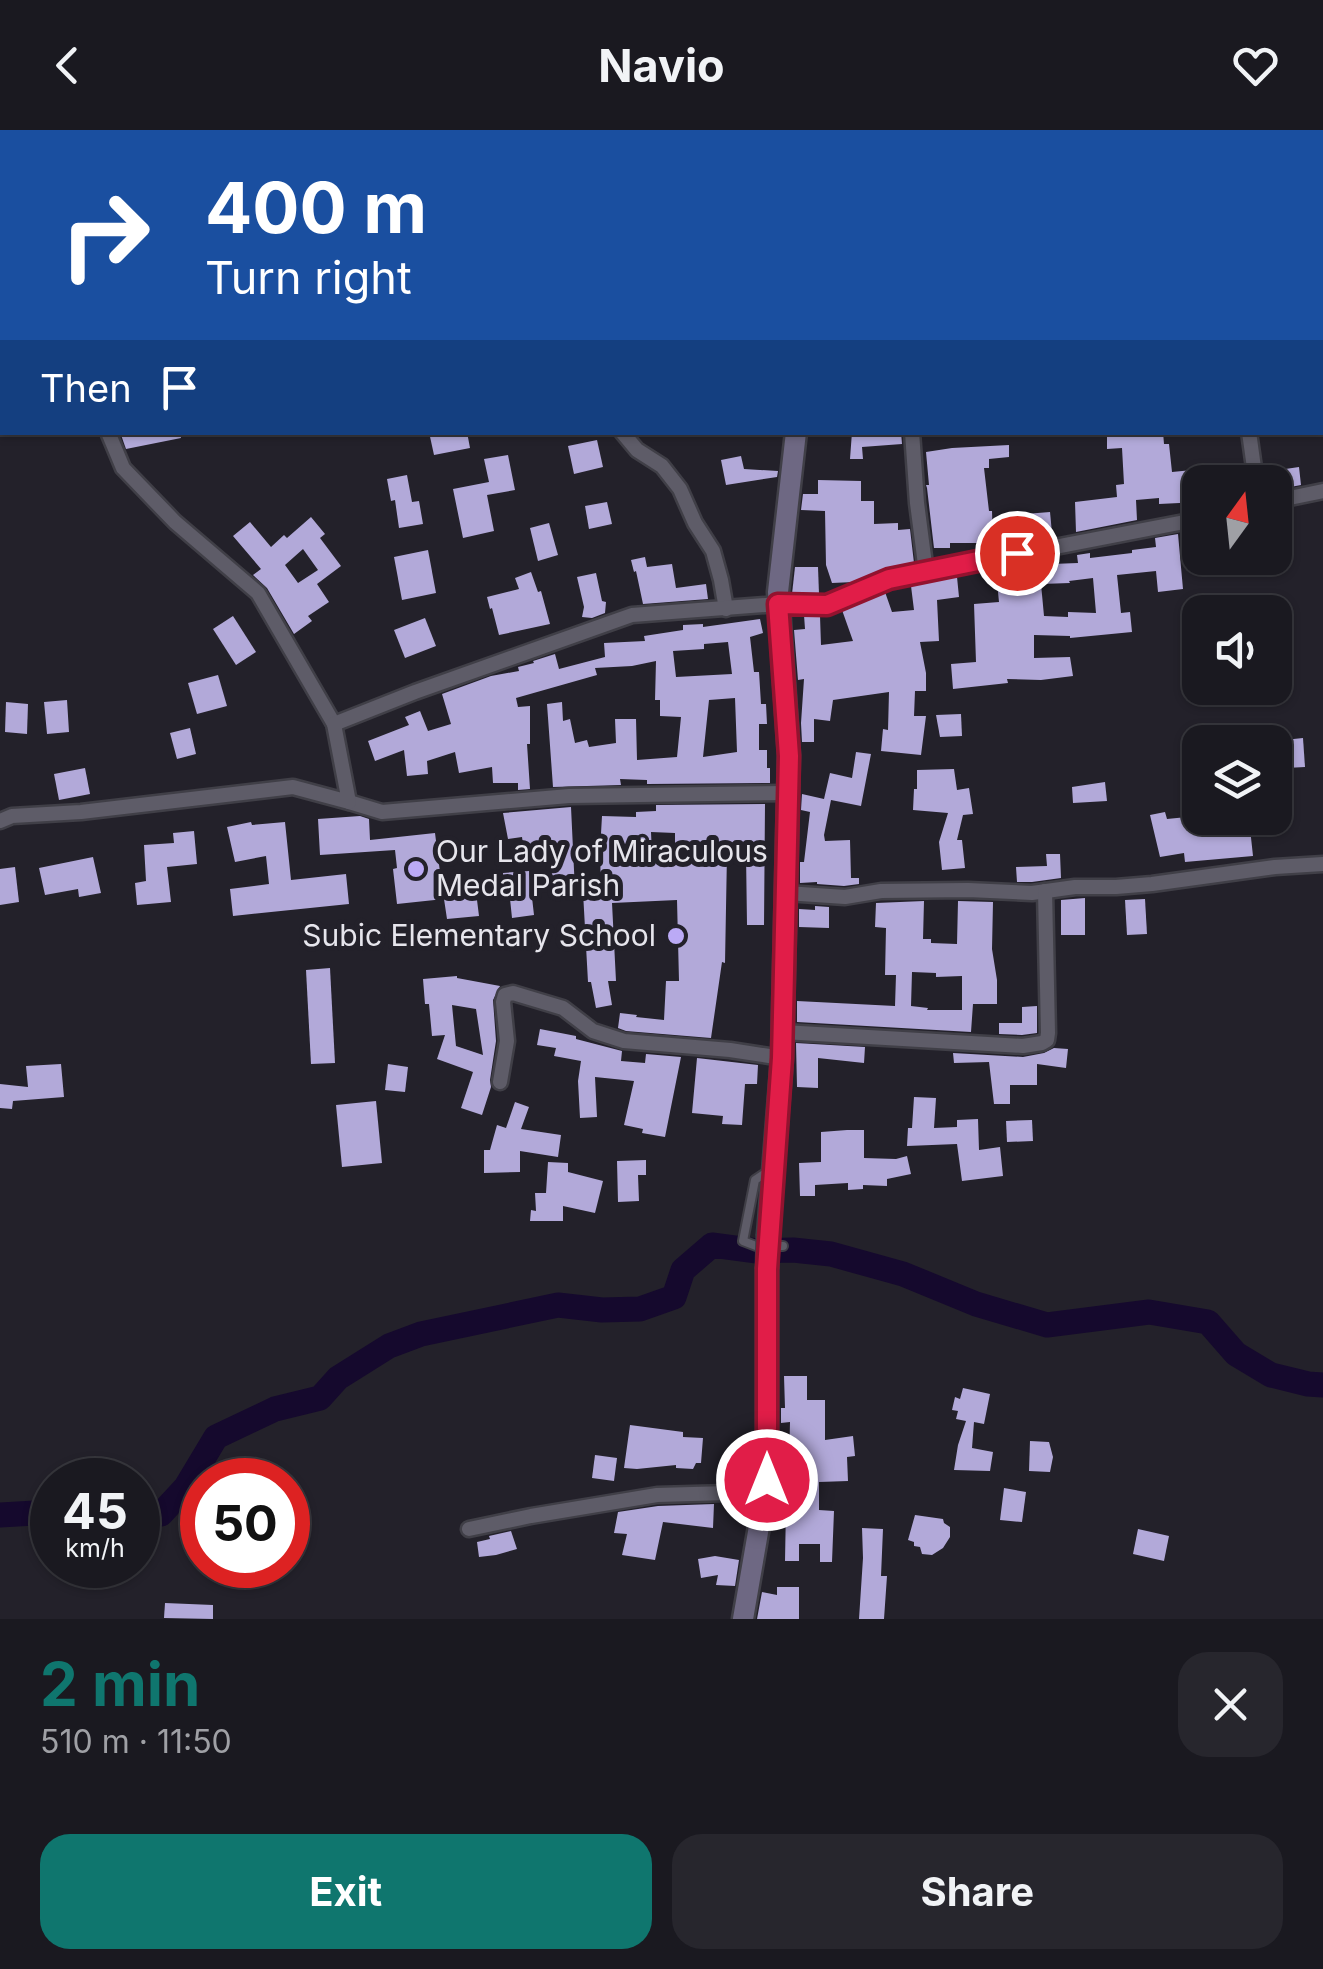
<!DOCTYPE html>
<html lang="en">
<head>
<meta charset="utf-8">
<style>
	:root { --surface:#1a1920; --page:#27262d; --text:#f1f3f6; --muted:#9fa0a5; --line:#38383e; --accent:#0f766e }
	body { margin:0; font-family:Inter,sans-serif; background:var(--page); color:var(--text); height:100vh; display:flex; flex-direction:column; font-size:38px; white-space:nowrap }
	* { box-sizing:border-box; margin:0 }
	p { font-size:32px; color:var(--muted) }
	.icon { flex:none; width:55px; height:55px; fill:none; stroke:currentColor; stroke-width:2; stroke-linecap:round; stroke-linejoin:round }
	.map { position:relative; height:1489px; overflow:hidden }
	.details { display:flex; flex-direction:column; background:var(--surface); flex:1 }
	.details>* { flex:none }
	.hud { position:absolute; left:0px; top:0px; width:1325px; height:305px; box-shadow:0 2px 8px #0004,0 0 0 2px var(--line); background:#1a4fa0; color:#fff; overflow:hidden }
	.needle { width:65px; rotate:15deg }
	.controls { position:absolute; left:1182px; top:335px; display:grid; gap:20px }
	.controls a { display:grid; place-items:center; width:110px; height:110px; border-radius:20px; background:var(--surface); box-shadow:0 2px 8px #0004,0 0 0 2px var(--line); font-size:50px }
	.speed { position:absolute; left:30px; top:1328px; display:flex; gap:20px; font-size:50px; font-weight:700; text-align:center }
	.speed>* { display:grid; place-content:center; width:130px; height:130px; border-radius:50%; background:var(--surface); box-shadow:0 2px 8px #0004,0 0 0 2px var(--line); line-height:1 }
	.speed small { font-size:25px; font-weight:400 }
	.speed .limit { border:15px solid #d22; background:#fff; color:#111 }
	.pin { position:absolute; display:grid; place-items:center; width:85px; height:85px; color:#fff; margin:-42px; border:5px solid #fff; border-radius:50%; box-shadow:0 2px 10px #0007 }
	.me { position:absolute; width:110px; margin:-55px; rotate:0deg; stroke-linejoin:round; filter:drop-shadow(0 0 8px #0008) }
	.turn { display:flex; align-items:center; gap:35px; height:210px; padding:0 40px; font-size:45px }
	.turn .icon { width:130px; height:130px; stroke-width:2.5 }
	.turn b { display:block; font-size:70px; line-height:85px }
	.then { display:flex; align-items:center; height:95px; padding:0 40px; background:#0003; gap:20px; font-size:38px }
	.round { display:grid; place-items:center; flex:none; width:105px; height:105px; border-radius:30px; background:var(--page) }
	.overview { display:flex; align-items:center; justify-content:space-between; height:170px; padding:0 40px }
	h1 { font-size:60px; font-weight:700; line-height:75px; color:var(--accent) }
	.primary-button { display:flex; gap:20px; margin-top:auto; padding:20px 40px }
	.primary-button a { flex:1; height:115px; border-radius:30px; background:var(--accent); color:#fff; font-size:40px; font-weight:700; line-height:115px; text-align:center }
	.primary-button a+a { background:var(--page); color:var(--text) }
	header { display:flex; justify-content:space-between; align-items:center; height:130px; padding:0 40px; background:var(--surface); font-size:45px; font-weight:700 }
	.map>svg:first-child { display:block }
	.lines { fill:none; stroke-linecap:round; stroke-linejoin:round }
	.river { stroke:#15092d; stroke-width:25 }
	.building { fill:#b2a9d9; fill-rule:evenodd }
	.service-casing { stroke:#403f47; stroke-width:12 }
	.minor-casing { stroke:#403f47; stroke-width:19 }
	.secondary-casing { stroke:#403f47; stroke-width:25 }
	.service { stroke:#5e5c68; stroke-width:8 }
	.minor { stroke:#5e5c68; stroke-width:14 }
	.secondary { stroke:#6e6883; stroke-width:20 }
	.secondary-bridge-casing { stroke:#403f47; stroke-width:25; stroke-linecap:butt }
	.secondary-bridge { stroke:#6e6883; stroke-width:20 }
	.route-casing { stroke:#92132f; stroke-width:25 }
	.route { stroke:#e11d48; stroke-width:18 }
	.poi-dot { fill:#bbaaf6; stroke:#23212a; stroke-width:4 }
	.labels { text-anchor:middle; stroke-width:10; stroke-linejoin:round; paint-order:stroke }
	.poi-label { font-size:30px; fill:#e6e5ec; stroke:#23212a; text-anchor:start }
</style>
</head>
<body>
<header><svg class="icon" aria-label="back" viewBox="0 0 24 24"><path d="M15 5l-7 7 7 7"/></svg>Navio<svg class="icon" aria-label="heart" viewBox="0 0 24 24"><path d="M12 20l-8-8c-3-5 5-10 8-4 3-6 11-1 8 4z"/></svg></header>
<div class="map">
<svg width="1323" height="1489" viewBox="0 0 1323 1489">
	<rect width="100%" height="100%" fill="#23212a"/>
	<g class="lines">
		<g class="river">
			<polyline points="0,1385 52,1382"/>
			<polyline points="138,1386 161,1384 186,1357 216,1307 275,1279 320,1268 338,1248 389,1216 421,1204 558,1175 602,1180 640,1179 674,1167 683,1140 712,1115 757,1121 793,1120 831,1124 903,1144 976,1174 1047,1195 1149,1182 1208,1192 1236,1224 1271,1245 1308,1254 1323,1255"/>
		</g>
	</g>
	<g class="building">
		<polygon points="120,302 180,302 181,308 126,319"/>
		<polygon points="429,302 467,302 470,318 434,325"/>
		<polygon points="852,302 901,302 902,314 862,317 863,329 850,329"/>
		<polygon points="1142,302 1163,302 1164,314 1169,314 1172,342 1243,335 1245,352 1200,352 1200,372 1159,374 1159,368 1136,370 1137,390 1076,402 1075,372 1117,367 1116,355 1124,354 1122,318 1107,319 1107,305"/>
		<polygon points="597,310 603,337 574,344 568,316"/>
		<polygon points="1009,315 1009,327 989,329 989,338 984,338 989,381 992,381 993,413 950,413 950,418 934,418 927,358 926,355 929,355 926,322 952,318"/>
		<polygon points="508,325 515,360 487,365 494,401 463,408 453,359 489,352 484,329"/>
		<polygon points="741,326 744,339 778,341 777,347 726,355 721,330"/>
		<polygon points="1299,337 1301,355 1275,360 1275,352 1266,352 1265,342"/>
		<polygon points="407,345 412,372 419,371 423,394 399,398 395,370 391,371 387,349"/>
		<polygon points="818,350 861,351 861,371 874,371 874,394 898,393 898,400 910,399 914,433 887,439 854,452 832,453 826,435 825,381 801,380 803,364 818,364"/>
		<polygon points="607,372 612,394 589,399 585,376"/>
		<polygon points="1050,382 1052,403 1015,407 1013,385"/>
		<path d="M311 387 325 404 320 408 341 436 317 454 329 472 308 486 312 491 294 504 267 458 253 445 261 439 233 406 250 392 271 417 284 405 287 408ZM303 419 318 440 298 453 285 435Z"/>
		<polygon points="549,393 558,425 538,431 530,398"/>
		<path d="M1178 404 1183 459 1158 462 1156 441 1117 445 1121 483 1130 482 1132 502 1070 508V506L1034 505V528L1070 527 1073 546 1041 550 1007 549 1008 553 953 559 951 534 976 532 974 474 999 472 996 442 1026 439 1025 435 1052 432V434L1078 433 1077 425 1090 423V428L1132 423V420L1156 417 1155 408ZM1093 448 1096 483 1068 482V487L1044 486 1041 454 1070 453 1069 451Z"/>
		<polygon points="428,420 436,463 402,470 394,427"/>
		<polygon points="645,427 647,437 672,434 676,458 706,454 708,469 643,474 636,441 634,442 631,430"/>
		<polygon points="795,437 818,437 819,464 792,464"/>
		<polygon points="531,442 538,462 541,461 550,494 499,505 492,478 490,479 487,467 519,459 515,448"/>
		<polygon points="596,443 602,471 606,472 605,483 592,488 582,487 584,477 577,447"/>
		<polygon points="957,447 959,467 937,470 939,511 920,512 926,543 926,561 915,561 914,586 926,586 921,625 881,621 883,599 888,600 889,562 833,570 830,591 814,589 814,612 802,612 801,593 804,549 798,550 794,500 805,499 804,485 820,486 821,515 853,511 842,480 885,462 892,482 914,480 911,456"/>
		<polygon points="233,486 256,522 236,535 213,499"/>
		<polygon points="425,488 436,516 405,528 394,500"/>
		<path d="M760 489 763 503 750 507 754 542H759L761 574H766L767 594H759V620H767V638H770V653L647 654V650L620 649 621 655 553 657 547 574 562 572 563 591 570 589 575 613 587 610 589 617 616 613 615 589H636L637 630 677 627 681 587 660 586V570H655L656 531 632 536 595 538 597 545 516 568 518 577 530 576V614H527L530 659 518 660V653H493L492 637 459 643 455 622 427 631 428 644 407 646 404 620 375 631 368 611 409 595 405 587 420 581 428 601 451 594 442 564 491 546 519 541 518 537 534 533 533 531 555 524 559 539 605 527 604 513 645 511 644 506 683 500V495L703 494V497ZM728 512 732 544 676 547 673 521 704 519V514ZM735 568 737 622 703 627 709 570Z"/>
		<polygon points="218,545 227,576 197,584 188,553"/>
		<polygon points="67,570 69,602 47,604 44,572"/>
		<polygon points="6,572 28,574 27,604 5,602"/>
		<polygon points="961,584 962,606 940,607 936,585"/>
		<polygon points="190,598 196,624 177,629 170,603"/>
		<polygon points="1303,608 1305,637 1286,638 1284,610"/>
		<polygon points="856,622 871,624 861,676 831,670 824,705 825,711 850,710 851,748 859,748 859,754 844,756 817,754 817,752 800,753 800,732 804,732 810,682 801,680 802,664 824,669 830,643 852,648"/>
		<polygon points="85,638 90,664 59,670 54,644"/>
		<polygon points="954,639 957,660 969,658 973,684 963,685 957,710 962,710 965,738 942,740 939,712 948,683 913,680 914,659 917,659 917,640"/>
		<polygon points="1105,652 1107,671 1073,673 1072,657"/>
		<path d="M765 674 764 795H747L746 723H727L725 833 722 832 711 908 626 901 618 898 620 883 637 885 636 887 664 890 666 851H679L677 770 612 773 616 851H608L612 875 596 878 591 852H588L583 762 601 761 600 721 602 686 636 687V682L656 681V675ZM651 702 675 703V725L652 724Z"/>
		<polygon points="571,677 575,761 553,763 551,732 526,735 522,707 508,709 503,683"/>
		<polygon points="1165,682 1167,689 1197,686 1203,694 1249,689 1253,726 1185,732 1184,723 1160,727 1150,685"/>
		<polygon points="360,686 369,689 370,710 435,703 441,750 474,746 479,786 447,789 444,769 397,774 393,739 397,738 395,720 320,725 318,689"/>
		<polygon points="251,692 252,695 285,692 291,750 346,744 349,774 233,786 230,759 269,754 266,726 235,732 227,697"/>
		<polygon points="194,701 197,734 167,737 171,772 137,775 135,753 146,751 144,715 174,713 173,703"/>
		<polygon points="1046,724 1060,724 1061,748 1032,752 1017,752 1016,737 1047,736"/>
		<polygon points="93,727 101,763 79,767 78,759 45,765 39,738"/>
		<polygon points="15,737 19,772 0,775 0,739"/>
		<polygon points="529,741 534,785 512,788 509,759 504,760 503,743"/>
		<polygon points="1085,768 1085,805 1061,805 1061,770"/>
		<polygon points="1145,769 1147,804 1127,805 1125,770"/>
		<path d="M924 771 923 809H931V813L957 814 958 771 993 772 992 819 997 850V874H973L971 902 797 892V871L895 876 896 845H885L886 798 875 797 876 773ZM912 842 936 843V847L962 846V880H927L928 878 911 876Z"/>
		<polygon points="815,776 829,777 829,798 799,797 799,779 815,780"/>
		<polygon points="330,838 335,933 311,934 306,840"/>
		<path d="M457 846V848L500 856 493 870 496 911 490 950 491 957 482 985 461 978 473 942 437 929 445 905 432 906 429 874H425L423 849ZM452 875 476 879 483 925 456 916Z"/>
		<polygon points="1037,876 1037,903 1022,905 999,904 999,893 1022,893 1022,877"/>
		<polygon points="540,899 576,906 576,909 622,921 621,931 645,933 646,924 681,927 665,1007 642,1003 643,999 624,995 634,951 595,947 597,987 580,988 578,951 581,931 554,926 556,918 537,915"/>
		<polygon points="796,913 865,917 864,933 818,928 818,958 797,957"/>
		<polygon points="1054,918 1068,919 1066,938 1037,934 1037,955 1010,955 1010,974 994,974 989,932 954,933 953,923 1023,927 1044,923"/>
		<polygon points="697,928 758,935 757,954 745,954 742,995 722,994 723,986 692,983"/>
		<polygon points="61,934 64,967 13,971 12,979 0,978 0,954 28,957 26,936"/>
		<polygon points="388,934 408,937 405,962 385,960"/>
		<polygon points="914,967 936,968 934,998 957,997 957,990 978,989 979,1020 1000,1017 1003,1046 962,1051 957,1014 907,1016 908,998 912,998"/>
		<polygon points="376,971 382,1033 342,1037 336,975"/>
		<polygon points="515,972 529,977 521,999 561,1005 558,1027 520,1021 520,1042 484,1043 484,1020 490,1020 497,995 506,998"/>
		<polygon points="1032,990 1033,1011 1007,1012 1006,991"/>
		<polygon points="847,1000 864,1000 864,1028 896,1029 907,1026 911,1044 887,1049 887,1056 863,1055 863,1059 848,1060 848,1053 815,1055 815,1066 800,1066 799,1033 821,1032 821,1002"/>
		<polygon points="646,1030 646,1045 638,1045 639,1071 618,1072 617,1031"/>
		<polygon points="548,1032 568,1033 568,1042 603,1051 595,1083 563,1076 563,1091 530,1091 531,1080 536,1081 535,1063 546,1063"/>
		<polygon points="784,1246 807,1246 807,1270 825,1270 825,1310 853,1306 855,1326 847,1327 848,1351 819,1352 819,1380 834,1381 832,1432 820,1432 820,1414 799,1414 799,1431 785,1431 786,1376 784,1376 784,1360 779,1360 781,1345 783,1345 783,1333 789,1333 790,1292 781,1293 781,1278 785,1278"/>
		<polygon points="963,1258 990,1264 984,1294 974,1292 972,1318 993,1322 990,1341 954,1340 958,1315 966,1291 956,1289 958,1281 952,1280 955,1267 960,1269"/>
		<polygon points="630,1295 683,1302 683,1307 703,1308 701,1333 696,1333 693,1339 676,1338 676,1335 637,1339 624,1338"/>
		<polygon points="1030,1311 1049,1312 1053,1327 1050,1342 1029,1341"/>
		<polygon points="595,1325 617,1328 614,1351 592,1348"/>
		<polygon points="1004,1358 1026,1362 1022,1392 1000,1390"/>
		<polygon points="714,1374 713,1398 663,1392 655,1430 622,1425 627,1404 614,1403 618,1382 658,1376"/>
		<polygon points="915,1385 943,1389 944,1393 950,1397 950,1407 943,1418 932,1425 922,1424 920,1417 914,1416 914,1412 908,1410"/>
		<polygon points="862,1398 883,1399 881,1446 887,1446 884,1489 859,1489 863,1428"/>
		<polygon points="1138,1399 1169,1406 1164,1431 1133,1424"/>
		<polygon points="511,1401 517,1419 496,1425 479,1427 477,1412 490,1409 489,1406"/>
		<polygon points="715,1426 739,1430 735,1456 716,1455 718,1445 701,1448 698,1429"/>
		<polygon points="777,1457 799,1457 799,1489 757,1489 762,1462 777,1465"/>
		<polygon points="165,1473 213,1475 213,1489 164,1488"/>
	</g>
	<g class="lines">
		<defs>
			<polyline id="service" points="770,1040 755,1050 743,1111 756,1116 783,1116"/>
			<g id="minor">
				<polyline points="884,0 885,2"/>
				<polyline points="253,2 253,0"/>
				<polyline points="552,2 552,0"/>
				<polyline points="0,283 2,283"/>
				<polyline points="108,302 123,338 175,392 258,463 334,594"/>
				<polyline points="622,302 637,320 662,336 680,359 695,393 713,421 721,450 726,479"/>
				<polyline points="912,302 917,373 926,442"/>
				<polyline points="1249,302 1256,352"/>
				<polyline points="1275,371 1323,361"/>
				<polyline points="349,672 382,682 569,666 788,663"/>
				<polyline points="0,691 12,686 81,682 293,657 349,672 334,594 415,562 632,485 778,474 827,475 889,449 1200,389"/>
				<polyline points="786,763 845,767 881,761 968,760 1032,763 1075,757 1116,757 1152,754 1275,737 1323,734"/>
				<polyline points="783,902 1023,916 1042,913 1047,910 1048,903 1045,761"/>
				<polyline points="500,952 507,911 503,872 505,865 513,863 563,878 593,901 624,911 730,920 782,928"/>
				<polyline points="469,1399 531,1386 657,1365 765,1362"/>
			</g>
			<g id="secondary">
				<polyline points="821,2 821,0"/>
				<polyline points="768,1104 782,928 789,625 778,462 796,302"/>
				<polyline points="743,1489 767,1350 767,1139"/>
			</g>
		</defs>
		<use href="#service" class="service-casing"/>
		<use href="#minor" class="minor-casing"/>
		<use href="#secondary" class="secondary-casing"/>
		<use href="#service" class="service"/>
		<use href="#minor" class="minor"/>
		<use href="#secondary" class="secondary"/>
		<defs>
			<polyline id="secondary-bridge" points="767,1139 768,1104"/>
		</defs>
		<use href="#secondary-bridge" class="secondary-bridge-casing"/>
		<use href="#secondary-bridge" class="secondary-bridge"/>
	</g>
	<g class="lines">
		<defs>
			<polyline id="route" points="767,1350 767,1139 782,928 789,626 778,474 827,475 889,449 1017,423"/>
		</defs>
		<use href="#route" class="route-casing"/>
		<use href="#route" class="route"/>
	</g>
	<g class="poi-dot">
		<circle cx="416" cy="739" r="10"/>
		<circle cx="676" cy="806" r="10"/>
	</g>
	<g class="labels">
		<g class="poi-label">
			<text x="436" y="732">Our Lady of Miraculous<tspan x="436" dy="34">Medal Parish</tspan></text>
			<text x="656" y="816" text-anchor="end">Subic Elementary School</text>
		</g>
	</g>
</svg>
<div class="controls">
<a><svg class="needle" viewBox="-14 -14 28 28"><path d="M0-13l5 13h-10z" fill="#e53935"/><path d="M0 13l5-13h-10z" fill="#9fa0a5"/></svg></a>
<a><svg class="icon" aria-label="sound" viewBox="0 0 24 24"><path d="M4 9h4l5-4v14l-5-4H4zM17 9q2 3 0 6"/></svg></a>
<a><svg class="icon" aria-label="layers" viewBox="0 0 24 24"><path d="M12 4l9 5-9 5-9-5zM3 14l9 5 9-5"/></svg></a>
</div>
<div class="speed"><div>45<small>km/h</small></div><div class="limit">50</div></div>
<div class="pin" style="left:1017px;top:423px;background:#d93025"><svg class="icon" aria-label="arrive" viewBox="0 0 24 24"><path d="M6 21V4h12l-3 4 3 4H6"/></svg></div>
<svg class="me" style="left:767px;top:1350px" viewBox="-20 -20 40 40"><circle r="17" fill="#e11d48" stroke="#fff" stroke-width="3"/><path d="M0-11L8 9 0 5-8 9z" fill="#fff"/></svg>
<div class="hud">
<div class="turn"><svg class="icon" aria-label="right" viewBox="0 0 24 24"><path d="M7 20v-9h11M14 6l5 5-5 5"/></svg><div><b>400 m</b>Turn right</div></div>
<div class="then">Then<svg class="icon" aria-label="arrive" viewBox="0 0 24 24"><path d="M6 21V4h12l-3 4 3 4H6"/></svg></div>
</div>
</div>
<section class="details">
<div class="overview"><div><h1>2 min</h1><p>510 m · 11:50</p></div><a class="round"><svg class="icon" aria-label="close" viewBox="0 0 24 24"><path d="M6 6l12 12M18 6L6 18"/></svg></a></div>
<div class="primary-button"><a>Exit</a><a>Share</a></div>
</section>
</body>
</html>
